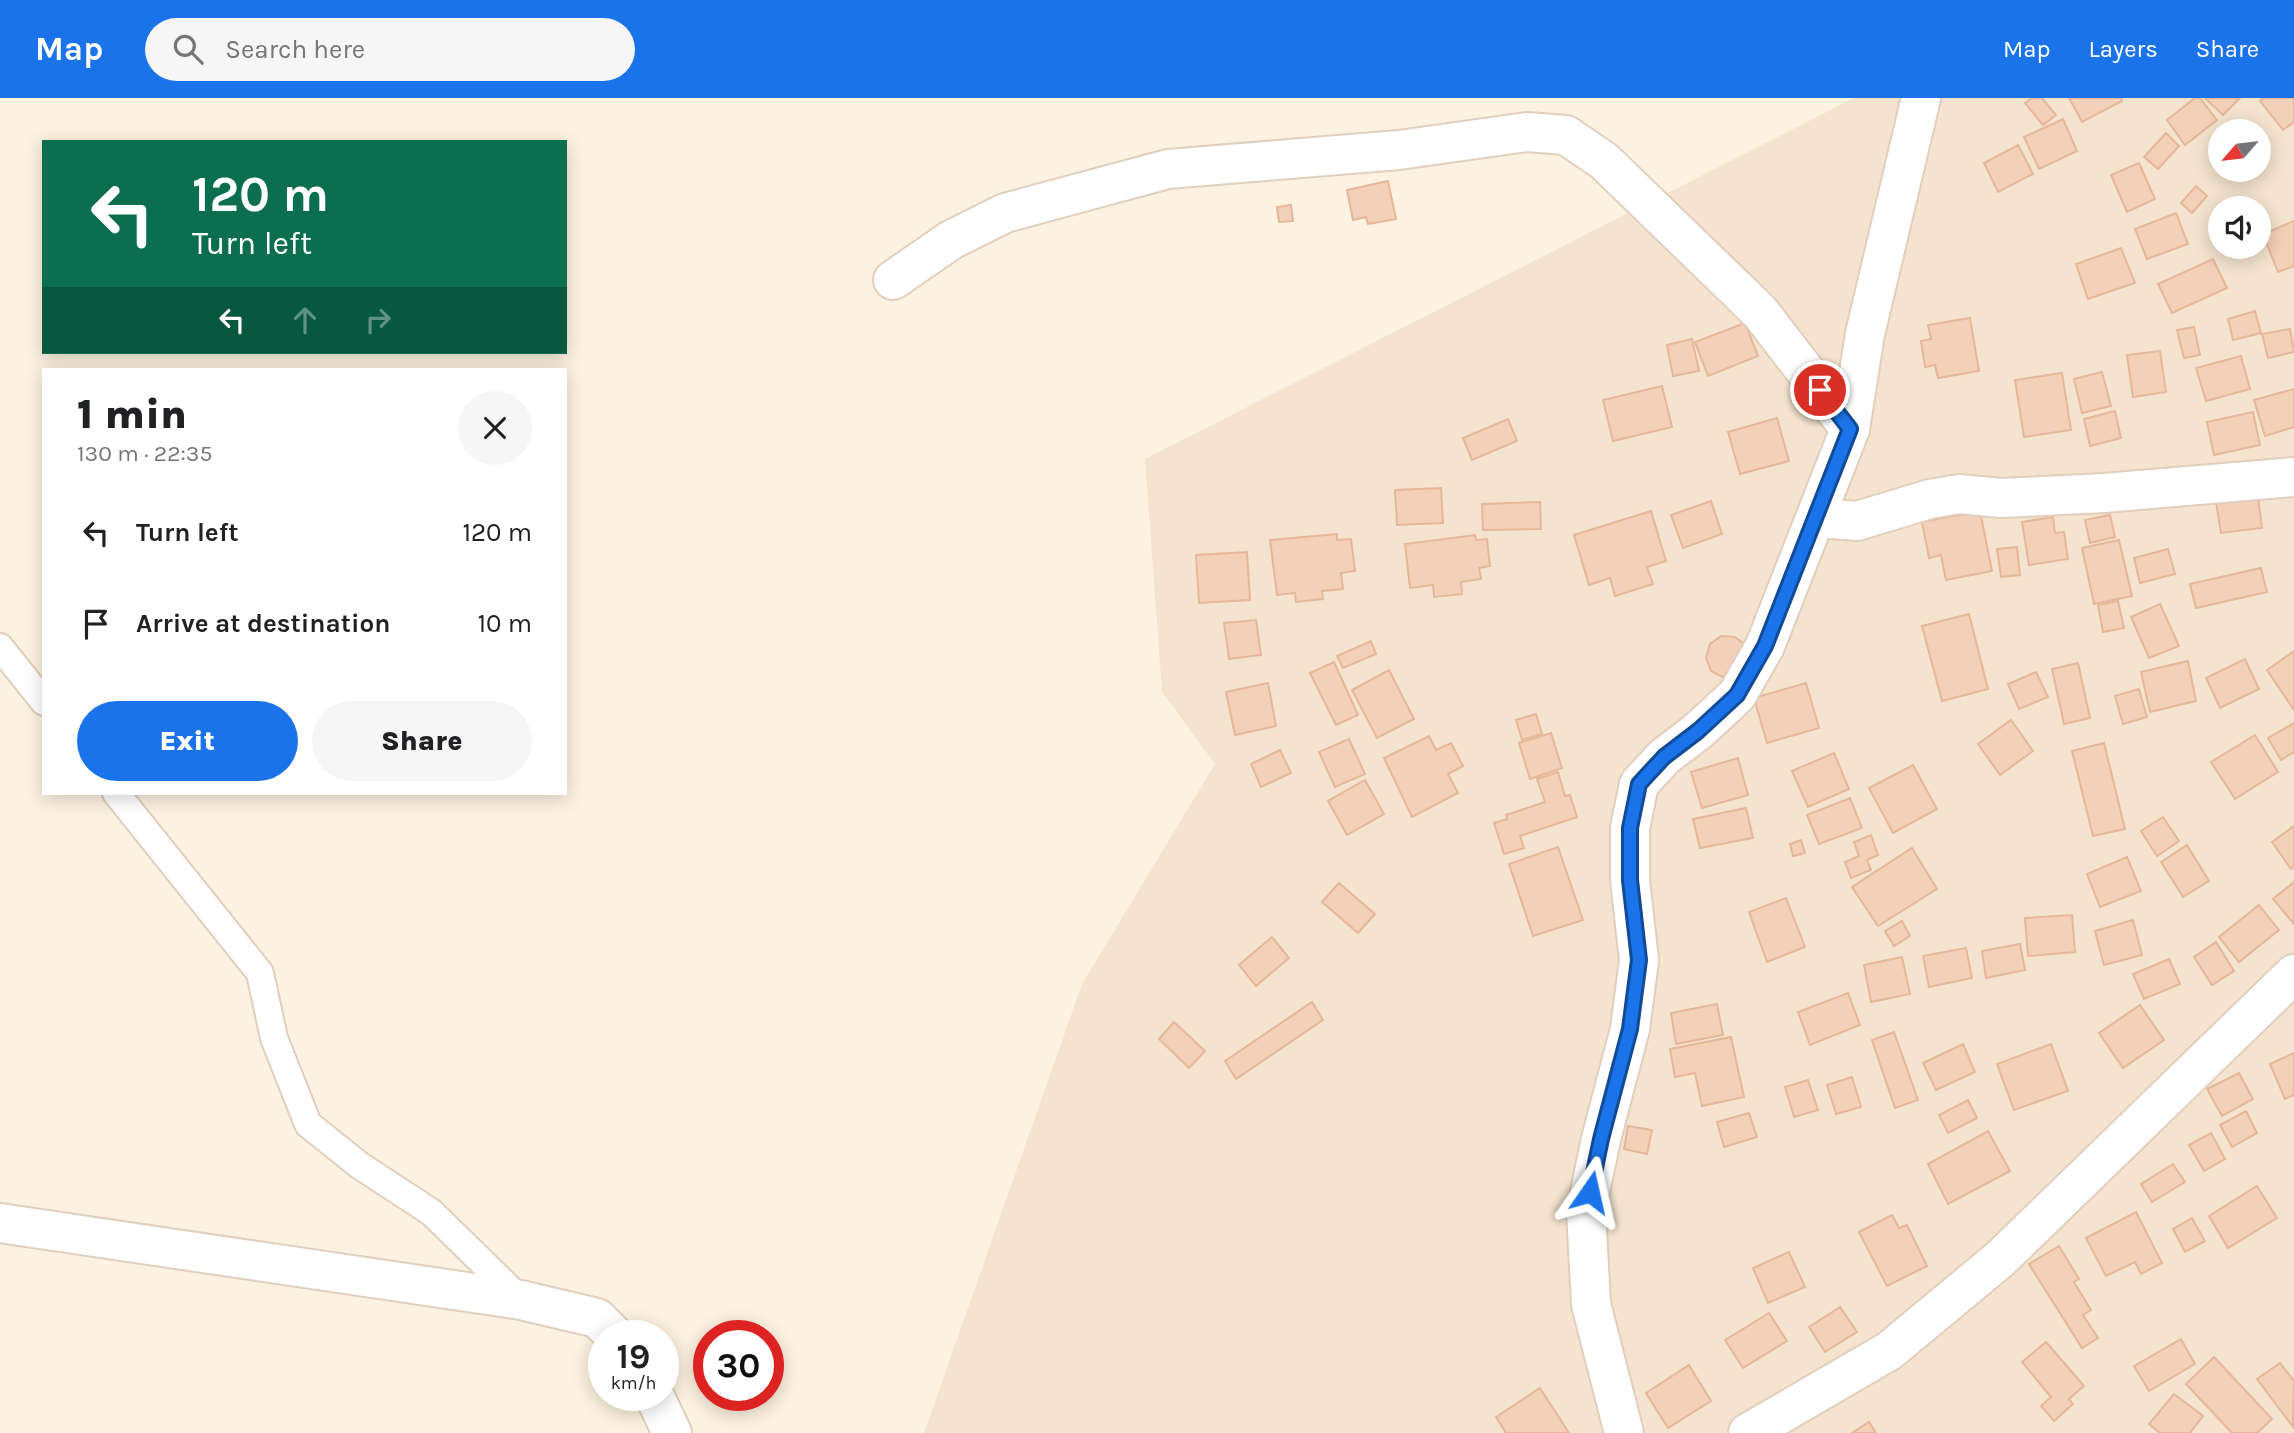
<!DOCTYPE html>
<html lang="en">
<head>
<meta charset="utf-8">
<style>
	:root { --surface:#fff; --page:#f6f6f6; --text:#202124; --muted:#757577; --accent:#1a73e8 }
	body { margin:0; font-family:Karla,sans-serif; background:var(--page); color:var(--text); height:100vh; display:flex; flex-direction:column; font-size:26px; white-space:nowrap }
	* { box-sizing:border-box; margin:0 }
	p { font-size:23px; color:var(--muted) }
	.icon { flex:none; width:38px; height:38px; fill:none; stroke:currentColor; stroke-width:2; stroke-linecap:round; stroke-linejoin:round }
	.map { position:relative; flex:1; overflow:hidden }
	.side { position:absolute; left:42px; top:270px; width:525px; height:427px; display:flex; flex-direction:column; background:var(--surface); border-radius:0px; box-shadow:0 4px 18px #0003 }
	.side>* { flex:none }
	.top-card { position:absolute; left:42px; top:42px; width:525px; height:214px; border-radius:0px; box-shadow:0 4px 18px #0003; background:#0b6e4f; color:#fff; overflow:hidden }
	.needle { width:46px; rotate:242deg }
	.buttons { position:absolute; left:2208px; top:21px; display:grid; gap:14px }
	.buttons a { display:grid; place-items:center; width:63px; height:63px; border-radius:50%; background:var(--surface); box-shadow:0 4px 18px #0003; font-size:35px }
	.speed { position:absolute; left:588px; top:1222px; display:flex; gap:14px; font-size:35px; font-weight:700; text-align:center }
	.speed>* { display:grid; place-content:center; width:91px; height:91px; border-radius:50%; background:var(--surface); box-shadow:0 4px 18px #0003; line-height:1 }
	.speed small { font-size:18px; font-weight:400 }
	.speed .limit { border:10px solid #d22; background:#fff; color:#111 }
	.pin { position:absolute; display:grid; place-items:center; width:60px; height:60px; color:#fff; margin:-30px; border:4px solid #fff; border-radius:50%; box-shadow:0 2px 7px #0007 }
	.me { position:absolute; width:77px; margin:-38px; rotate:11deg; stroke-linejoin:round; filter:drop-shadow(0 0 5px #0008) }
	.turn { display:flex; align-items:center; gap:24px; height:147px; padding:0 35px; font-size:32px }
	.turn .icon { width:91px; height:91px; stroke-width:2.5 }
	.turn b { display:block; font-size:49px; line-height:60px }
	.lanes { display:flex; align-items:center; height:66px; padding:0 35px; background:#0003; justify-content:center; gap:35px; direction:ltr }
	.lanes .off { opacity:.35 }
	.round { display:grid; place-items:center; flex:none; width:74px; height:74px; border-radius:37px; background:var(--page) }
	.head { display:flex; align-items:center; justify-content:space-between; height:119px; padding:0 35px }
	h1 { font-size:42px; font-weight:800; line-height:52px }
	.button { display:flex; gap:14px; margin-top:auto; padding:14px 35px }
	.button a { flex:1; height:80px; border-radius:42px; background:var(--accent); color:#fff; font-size:28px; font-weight:800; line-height:80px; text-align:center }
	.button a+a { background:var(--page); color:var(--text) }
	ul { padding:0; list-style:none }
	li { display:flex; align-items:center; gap:21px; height:91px; padding:0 35px }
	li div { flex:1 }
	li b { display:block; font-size:26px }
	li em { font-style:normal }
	header { display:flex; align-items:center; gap:42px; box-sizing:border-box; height:98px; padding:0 35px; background:var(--accent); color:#fff }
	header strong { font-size:33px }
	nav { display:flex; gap:38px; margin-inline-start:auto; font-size:24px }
	.search { width:490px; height:63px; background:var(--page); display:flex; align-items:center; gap:18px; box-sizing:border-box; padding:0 24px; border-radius:38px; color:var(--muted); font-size:26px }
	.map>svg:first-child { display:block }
	.residential { fill:#f4e4cf; fill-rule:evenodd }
	.building { fill:#f3d0b8; stroke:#e6b798; stroke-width:2 }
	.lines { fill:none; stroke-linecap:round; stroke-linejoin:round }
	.lane-casing { stroke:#e1cebd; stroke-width:30 }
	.street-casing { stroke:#e1cebd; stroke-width:42 }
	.lane { stroke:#fff; stroke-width:26 }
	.street { stroke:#fff; stroke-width:38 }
	.route-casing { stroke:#114b97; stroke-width:18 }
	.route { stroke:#1a73e8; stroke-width:12 }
</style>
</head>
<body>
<header>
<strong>Map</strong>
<div class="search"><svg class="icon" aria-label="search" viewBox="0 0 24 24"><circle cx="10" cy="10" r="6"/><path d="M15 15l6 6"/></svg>Search here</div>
<nav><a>Map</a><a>Layers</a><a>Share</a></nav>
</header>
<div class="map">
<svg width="2294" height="1335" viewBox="0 0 2294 1335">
	<rect width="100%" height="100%" fill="#fdf2e1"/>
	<path class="residential" d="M1854 0H2294V1335H924L1082 886 1215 666 1162 594 1145 361ZM2221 33H2259V72H2221ZM2221 110H2259V149H2221Z"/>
	<g class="building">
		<polygon points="2032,0 2042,0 2056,17 2043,27 2025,5"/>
		<polygon points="2069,0 2121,0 2122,3 2082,24"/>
		<polygon points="2195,0 2200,0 2217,22 2185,47 2167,22"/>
		<polygon points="2205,0 2240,0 2223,17"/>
		<polygon points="2264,0 2294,0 2294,24 2283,32 2260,3"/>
		<polygon points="2063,21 2077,53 2039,71 2024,39"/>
		<polygon points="2166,35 2179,48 2158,71 2144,59"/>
		<polygon points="2018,47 2033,76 1998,94 1984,65"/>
		<polygon points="2139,65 2155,101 2127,114 2111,77"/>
		<polygon points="1388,83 1396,121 1368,126 1366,119 1353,122 1347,92"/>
		<polygon points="2196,88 2207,98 2192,115 2181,105"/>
		<polygon points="1291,107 1293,123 1279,124 1277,109"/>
		<polygon points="2176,115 2188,146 2147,161 2135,131"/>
		<polygon points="2294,123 2294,168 2278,174 2263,136"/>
		<polygon points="2121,150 2135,185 2088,201 2076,166"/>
		<polygon points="2213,161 2227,190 2172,215 2158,186"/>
		<polygon points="2255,213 2261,235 2233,242 2228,221"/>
		<polygon points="1970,220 1979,273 1938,280 1935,267 1925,269 1921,243 1931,241 1928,227"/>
		<polygon points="1745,225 1758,258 1708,278 1695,244"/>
		<polygon points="2194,229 2200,257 2184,260 2177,232"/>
		<polygon points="2290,231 2294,254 2268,260 2262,236"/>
		<polygon points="1692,241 1699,273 1673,278 1667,247"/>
		<polygon points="2160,253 2166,294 2133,299 2127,257"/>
		<polygon points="2241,258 2250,291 2206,303 2196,270"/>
		<polygon points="2102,274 2111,308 2082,315 2074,281"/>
		<polygon points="2062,275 2071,332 2024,339 2015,282"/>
		<polygon points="1662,288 1672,329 1613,343 1603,302"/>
		<polygon points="2294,291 2294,329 2265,338 2254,302"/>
		<polygon points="2115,313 2121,340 2090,348 2084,321"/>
		<polygon points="2253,314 2260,347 2214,357 2207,324"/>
		<polygon points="1777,320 1789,363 1740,376 1728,334"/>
		<polygon points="1508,321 1517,343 1472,362 1463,340"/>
		<polygon points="1441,390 1443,425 1397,427 1395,392"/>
		<polygon points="2258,398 2262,430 2221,435 2216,404"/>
		<polygon points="1711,403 1722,436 1683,450 1671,417"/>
		<polygon points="1540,404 1541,431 1483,432 1482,406"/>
		<polygon points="1651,413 1666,463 1647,469 1653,486 1615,498 1610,480 1589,487 1574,437"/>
		<polygon points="1980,413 1992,473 1946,482 1941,457 1929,460 1922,424"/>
		<polygon points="2110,417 2115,439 2090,445 2085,422"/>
		<polygon points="2053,419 2055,435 2064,434 2068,461 2029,467 2022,424"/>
		<polygon points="1337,436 1337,442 1351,441 1355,473 1341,475 1343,491 1322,493 1323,501 1296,504 1295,495 1277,497 1270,442"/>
		<polygon points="1475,437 1476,442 1487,441 1490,468 1479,470 1481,481 1461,484 1462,496 1434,499 1433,487 1410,490 1405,446"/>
		<polygon points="2119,442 2132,498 2094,506 2082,450"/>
		<polygon points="2017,449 2020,477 2001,479 1997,451"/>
		<polygon points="2168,451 2175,476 2140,485 2134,460"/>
		<polygon points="1247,454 1250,502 1199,505 1196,457"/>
		<polygon points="2261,470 2267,494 2196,510 2190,486"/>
		<polygon points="2118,503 2124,530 2103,534 2098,507"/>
		<polygon points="2160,506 2179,548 2149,560 2131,519"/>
		<polygon points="1969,516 1988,591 1942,603 1922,528"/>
		<polygon points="1256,522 1261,557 1229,561 1224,525"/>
		<polygon points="1721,538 1735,539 1746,547 1731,580 1724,580 1711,573 1706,560 1710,546"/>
		<polygon points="1371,543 1376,556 1343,570 1337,558"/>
		<polygon points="2294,553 2294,612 2267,572"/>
		<polygon points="2245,561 2259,591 2220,610 2206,580"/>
		<polygon points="2188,563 2196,603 2150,614 2141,574"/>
		<polygon points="1334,564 1358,617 1336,627 1310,575"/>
		<polygon points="2078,565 2090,620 2064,626 2052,571"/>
		<polygon points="1389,572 1414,621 1377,640 1352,592"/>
		<polygon points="2036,574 2048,599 2019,611 2008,586"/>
		<polygon points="1268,585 1276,628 1235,637 1226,594"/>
		<polygon points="1806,585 1819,630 1767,645 1754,600"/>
		<polygon points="2139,591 2147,619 2123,626 2115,598"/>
		<polygon points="1536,616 1542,636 1522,642 1516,622"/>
		<polygon points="2011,622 2033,653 2000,677 1978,646"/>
		<polygon points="2294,625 2294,654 2281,662 2268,640"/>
		<polygon points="1551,635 1562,670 1530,681 1519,645"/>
		<polygon points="2255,637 2278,674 2235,701 2211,664"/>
		<polygon points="1429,638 1436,652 1451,645 1463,668 1448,676 1458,695 1412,719 1384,660"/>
		<polygon points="1349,641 1365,676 1335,689 1319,654"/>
		<polygon points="2104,645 2125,731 2093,738 2072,653"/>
		<polygon points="1280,652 1291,675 1261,689 1251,666"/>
		<polygon points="1834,655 1849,691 1808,709 1792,673"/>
		<polygon points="1738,660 1748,697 1702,710 1691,674"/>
		<polygon points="1913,667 1937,711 1893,735 1869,690"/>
		<polygon points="1558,674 1565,698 1570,697 1577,719 1520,738 1524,750 1504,756 1494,725 1507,721 1506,717 1545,704 1537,681"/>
		<polygon points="1365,682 1384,716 1347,737 1328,703"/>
		<polygon points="1850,700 1862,730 1819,746 1807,717"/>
		<polygon points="1746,710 1753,740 1700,750 1693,721"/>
		<polygon points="2163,719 2179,743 2157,758 2141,733"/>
		<polygon points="2294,728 2294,769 2291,771 2272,744"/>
		<polygon points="1871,737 1878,757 1867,762 1871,772 1851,780 1845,764 1859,758 1854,744"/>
		<polygon points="1801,742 1805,755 1793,758 1790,746"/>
		<polygon points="2187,747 2209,783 2183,799 2161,764"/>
		<polygon points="1558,749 1583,822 1533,838 1509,766"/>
		<polygon points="1912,750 1937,791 1878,828 1852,789"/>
		<polygon points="2127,759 2141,793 2100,809 2087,776"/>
		<polygon points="2294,784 2294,826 2273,801"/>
		<polygon points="1339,785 1375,816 1358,835 1322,804"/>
		<polygon points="1786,800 1805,849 1767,864 1749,814"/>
		<polygon points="2259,807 2279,832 2239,864 2219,839"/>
		<polygon points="2072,817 2075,854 2028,858 2025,820"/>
		<polygon points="2133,822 2142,857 2104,867 2095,833"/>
		<polygon points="1902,823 1910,838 1894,848 1885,833"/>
		<polygon points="1272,839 1289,860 1256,888 1239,867"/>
		<polygon points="2216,844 2234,873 2212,887 2194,859"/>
		<polygon points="2020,846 2025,872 1986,880 1982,853"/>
		<polygon points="1966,850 1972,880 1929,889 1923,858"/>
		<polygon points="1902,859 1910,896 1871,904 1864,867"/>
		<polygon points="2169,861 2180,886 2144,901 2133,876"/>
		<polygon points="1848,895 1860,927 1810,947 1798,914"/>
		<polygon points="1312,904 1323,922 1236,981 1225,963"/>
		<polygon points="1717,906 1723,937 1676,946 1671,915"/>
		<polygon points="2140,907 2164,942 2123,970 2099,935"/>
		<polygon points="1174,924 1205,953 1189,970 1159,941"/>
		<polygon points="1894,934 1918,1002 1895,1010 1872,942"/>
		<polygon points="1731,939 1744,999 1702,1008 1695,975 1675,979 1670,951"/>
		<polygon points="1963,946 1975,974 1936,992 1923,965"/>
		<polygon points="2051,946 2068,993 2014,1012 1997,966"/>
		<polygon points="2294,955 2294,997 2285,1001 2270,966"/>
		<polygon points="2239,975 2253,1001 2222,1018 2207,991"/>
		<polygon points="1852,979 1861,1009 1836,1016 1827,987"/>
		<polygon points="1808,982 1818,1012 1794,1019 1785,989"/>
		<polygon points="1968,1002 1977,1020 1948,1035 1939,1017"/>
		<polygon points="2246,1013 2257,1035 2232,1049 2220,1027"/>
		<polygon points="1749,1015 1757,1039 1724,1049 1717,1024"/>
		<polygon points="1628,1028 1652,1032 1647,1056 1624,1051"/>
		<polygon points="1988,1033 2010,1073 1948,1106 1928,1066"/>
		<polygon points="2211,1035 2225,1061 2204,1073 2189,1047"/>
		<polygon points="2173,1066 2185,1084 2152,1104 2141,1086"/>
		<polygon points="2257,1088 2277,1120 2228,1150 2209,1118"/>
		<polygon points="2136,1114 2162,1165 2141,1176 2135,1164 2106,1178 2086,1140"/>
		<polygon points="1892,1117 1899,1130 1907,1127 1927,1168 1887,1188 1859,1134"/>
		<polygon points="2192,1120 2205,1143 2185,1154 2173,1131"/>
		<polygon points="2059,1148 2079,1181 2074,1184 2091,1212 2083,1217 2098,1240 2082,1250 2029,1166"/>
		<polygon points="1789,1154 1805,1189 1768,1205 1753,1170"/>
		<polygon points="1840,1209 1857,1234 1825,1254 1809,1229"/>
		<polygon points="1769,1215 1787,1243 1743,1270 1725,1242"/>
		<polygon points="2181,1241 2195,1266 2149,1293 2134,1268"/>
		<polygon points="2046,1244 2084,1288 2069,1301 2073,1306 2054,1323 2041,1308 2051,1299 2022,1264"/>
		<polygon points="2214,1259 2272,1321 2257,1335 2232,1335 2186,1286"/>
		<polygon points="2280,1265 2294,1283 2293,1329 2257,1281"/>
		<polygon points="1689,1267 1711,1303 1668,1330 1646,1295"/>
		<polygon points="1540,1290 1569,1335 1506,1335 1496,1319"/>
		<polygon points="2174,1296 2203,1318 2190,1335 2160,1335 2149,1326"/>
		<polygon points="1869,1324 1876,1335 1852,1335"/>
	</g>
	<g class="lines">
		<defs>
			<g id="lane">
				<polyline points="0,549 44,604"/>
				<polyline points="116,695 260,875 274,940 308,1026 359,1067 431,1114 521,1202"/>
			</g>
			<g id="street">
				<polyline points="893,182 951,142 1005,115 1168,71 1399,52 1527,34 1566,37 1604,63 1760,214 1850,331"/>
				<polyline points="1821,408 1831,421 1857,423 1930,401 1959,396 2001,400 2104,395 2294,379"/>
				<polyline points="0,1125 521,1202 597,1220 614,1237"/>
				<polyline points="654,1297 672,1335"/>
				<polyline points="1624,1335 1591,1206 1586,1113 1601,1041 1630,931 1639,862 1630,782 1630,730 1639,686 1664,659 1698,633 1737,597 1765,548 1850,331 1865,236 1921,0"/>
				<polyline points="1748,1335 1889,1253 2000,1161 2294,876"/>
			</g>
		</defs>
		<use href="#lane" class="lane-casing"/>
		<use href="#street" class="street-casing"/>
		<use href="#lane" class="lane"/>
		<use href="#street" class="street"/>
	</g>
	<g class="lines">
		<defs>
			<polyline id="route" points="1590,1094 1601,1041 1630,931 1639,862 1630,782 1630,730 1639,686 1664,659 1698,633 1737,597 1765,548 1850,331 1820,292"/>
		</defs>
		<use href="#route" class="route-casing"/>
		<use href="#route" class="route"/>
	</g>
</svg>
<div class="buttons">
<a><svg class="needle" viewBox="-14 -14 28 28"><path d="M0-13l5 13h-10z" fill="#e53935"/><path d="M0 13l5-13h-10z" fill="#757577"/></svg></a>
<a><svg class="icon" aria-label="sound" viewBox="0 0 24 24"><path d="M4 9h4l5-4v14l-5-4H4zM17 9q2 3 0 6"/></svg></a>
</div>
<div class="speed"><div>19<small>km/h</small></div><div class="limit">30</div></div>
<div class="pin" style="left:1820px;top:292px;background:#d93025"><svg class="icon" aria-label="arrive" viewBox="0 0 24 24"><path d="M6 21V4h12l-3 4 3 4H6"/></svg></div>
<svg class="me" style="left:1590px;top:1094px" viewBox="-20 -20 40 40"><path d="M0-17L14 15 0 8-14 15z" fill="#1a73e8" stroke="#fff" stroke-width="4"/></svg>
<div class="top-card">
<div class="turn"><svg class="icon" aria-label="left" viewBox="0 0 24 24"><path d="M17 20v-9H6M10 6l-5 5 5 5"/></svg><div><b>120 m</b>Turn left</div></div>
<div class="lanes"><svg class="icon" aria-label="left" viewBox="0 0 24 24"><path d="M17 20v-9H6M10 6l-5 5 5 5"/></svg><svg class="icon off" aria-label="ahead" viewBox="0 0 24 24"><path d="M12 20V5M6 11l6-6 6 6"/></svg><svg class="icon off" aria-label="right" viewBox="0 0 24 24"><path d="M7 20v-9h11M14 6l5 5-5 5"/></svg></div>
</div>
<section class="side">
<div class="head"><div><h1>1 min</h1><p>130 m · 22:35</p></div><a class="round"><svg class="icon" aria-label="close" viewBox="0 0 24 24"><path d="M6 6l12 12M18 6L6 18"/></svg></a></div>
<ul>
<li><svg class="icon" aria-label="left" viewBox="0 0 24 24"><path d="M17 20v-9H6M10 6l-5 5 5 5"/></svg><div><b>Turn left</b></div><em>120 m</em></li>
<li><svg class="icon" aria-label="arrive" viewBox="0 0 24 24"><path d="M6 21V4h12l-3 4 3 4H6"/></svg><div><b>Arrive at destination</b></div><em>10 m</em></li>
</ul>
<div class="button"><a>Exit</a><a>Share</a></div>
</section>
</div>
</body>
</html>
